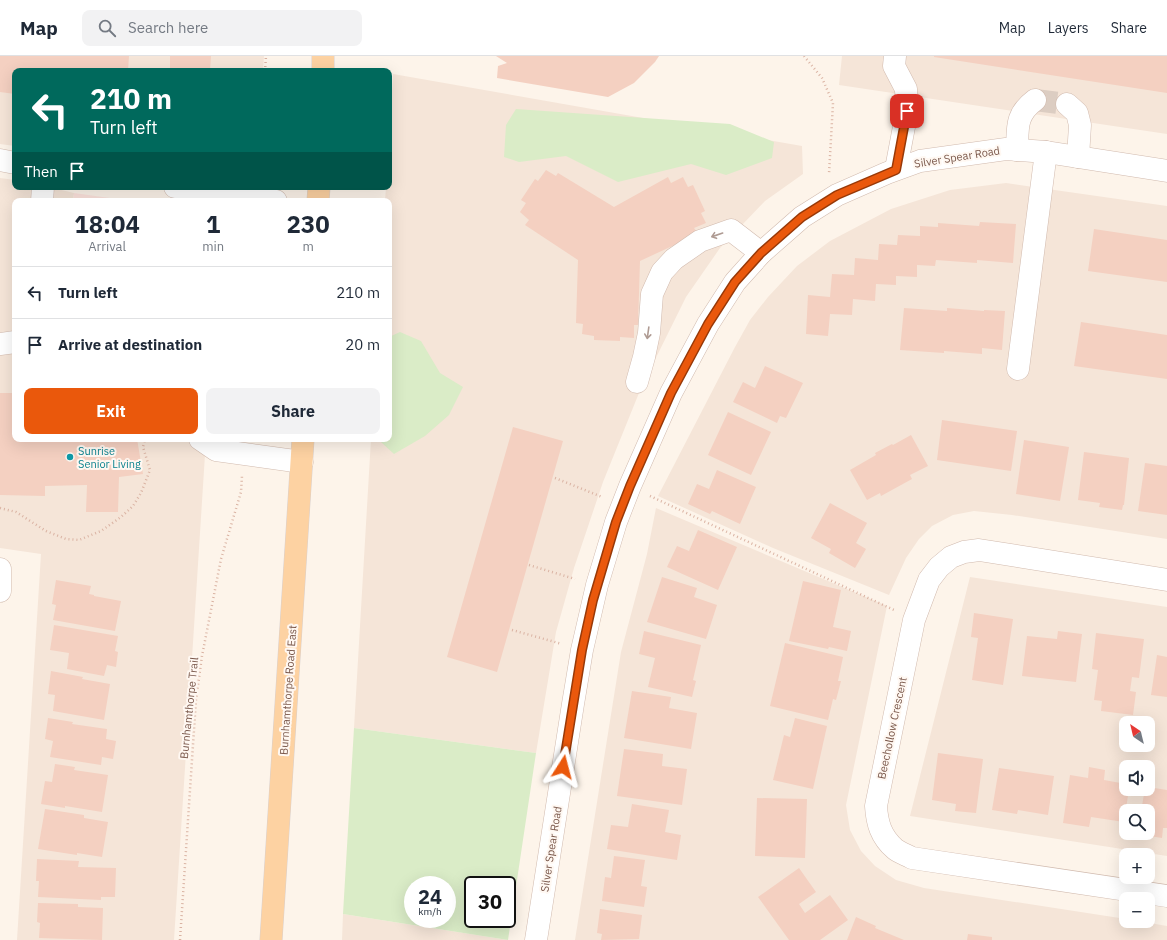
<!DOCTYPE html>
<html lang="en">
<head>
<meta charset="utf-8">
<style>
	:root { --surface:#fff; --page:#f2f2f3; --text:#1f2937; --muted:#747a83; --line:#e0e1e3; --accent:#ea580c }
	body { margin:0; font-family:"IBM Plex Sans",sans-serif; background:var(--page); color:var(--text); height:100vh; display:flex; flex-direction:column; font-size:15px; white-space:nowrap }
	* { box-sizing:border-box; margin:0 }
	p { font-size:13px; color:var(--muted) }
	.icon { flex:none; width:22px; height:22px; fill:none; stroke:currentColor; stroke-width:2; stroke-linecap:round; stroke-linejoin:round }
	.map { position:relative; flex:1; overflow:hidden }
	.side { position:absolute; left:12px; top:142px; width:380px; height:244px; display:flex; flex-direction:column; background:var(--surface); border-radius:8px; box-shadow:0 4px 16px #0002 }
	.side>* { flex:none }
	.hud { position:absolute; left:12px; top:12px; width:380px; height:122px; border-radius:8px; box-shadow:0 4px 16px #0002; background:#00695c; color:#fff; overflow:hidden }
	.needle { width:26px; rotate:325deg }
	.controls { position:absolute; left:1119px; top:660px; display:grid; gap:8px }
	.controls a { display:grid; place-items:center; width:36px; height:36px; border-radius:8px; background:var(--surface); box-shadow:0 4px 16px #0002; font-size:20px }
	.speed { position:absolute; left:404px; top:820px; display:flex; gap:8px; font-size:20px; font-weight:700; text-align:center }
	.speed>* { display:grid; place-content:center; width:52px; height:52px; border-radius:50%; background:var(--surface); box-shadow:0 4px 16px #0002; line-height:1 }
	.speed small { font-size:10px; font-weight:400 }
	.speed .limit { border:2px solid #111; border-radius:6px; background:#fff; color:#111 }
	.pin { position:absolute; display:grid; place-items:center; width:34px; height:34px; color:#fff; margin:-17px; border-radius:8px; box-shadow:0 2px 6px #0006 }
	.me { position:absolute; width:44px; margin:-22px; rotate:9deg; stroke-linejoin:round; filter:drop-shadow(0 0 3px #0008) }
	.turn { display:flex; align-items:center; gap:14px; height:84px; padding:0 12px; font-size:18px }
	.turn .icon { width:52px; height:52px; stroke-width:2.5 }
	.turn b { display:block; font-size:28px; line-height:34px }
	.then { display:flex; align-items:center; height:38px; padding:0 12px; background:#0003; gap:8px; font-size:15px }
	.eta { display:flex; justify-content:space-evenly; align-items:center; height:68px; text-align:center }
	.eta b { font-size:24px; font-weight:800; line-height:28px }
	.primary-button { display:flex; gap:8px; margin-top:auto; padding:8px 12px }
	.primary-button a { flex:1; height:46px; border-radius:8px; background:var(--accent); color:#fff; font-size:16px; font-weight:800; line-height:46px; text-align:center }
	.primary-button a+a { background:var(--page); color:var(--text) }
	ul { padding:0; list-style:none }
	li { display:flex; align-items:center; gap:12px; height:52px; padding:0 12px; border-top:1px solid var(--line) }
	li div { flex:1 }
	li b { display:block; font-size:15px }
	li em { font-style:normal }
	header { display:flex; align-items:center; gap:24px; box-sizing:border-box; height:56px; padding:0 20px; background:var(--surface); border-bottom:1px solid var(--line) }
	header strong { font-size:19px }
	nav { display:flex; gap:22px; margin-inline-start:auto; font-size:14px }
	.search { width:280px; height:36px; background:var(--page); display:flex; align-items:center; gap:10px; box-sizing:border-box; padding:0 14px; border-radius:8px; color:var(--muted); font-size:15px }
	.map>svg:first-child { display:block }
	.residential { fill:#f5e5d8; fill-rule:evenodd }
	.commercial { fill:#fee4de }
	.green { fill:#daecc7; fill-rule:evenodd }
	.building { fill:#f4d0c1 }
	.lines { fill:none; stroke-linecap:round; stroke-linejoin:round }
	.minor-tunnel { stroke:#dccdc2; stroke-width:22; stroke-dasharray:22 11; stroke-linecap:butt }
	.minor-casing { stroke:#d1baae; stroke-width:23 }
	.major-casing { stroke:#dad0cd; stroke-width:23 }
	.path { stroke:#dab3a3; stroke-width:2.5; stroke-dasharray:1 3; stroke-linecap:butt }
	.minor { stroke:#fff; stroke-width:22 }
	.major { stroke:#fdd2a2; stroke-width:22 }
	.oneway { stroke:#af9b93 }
	.route-casing { stroke:#983908; stroke-width:10 }
	.route { stroke:#ea580c; stroke-width:7 }
	.culture-dot { fill:#0f9aa8; stroke:#fff8f2; stroke-width:1.5 }
	.labels { text-anchor:middle; stroke-width:4; stroke-linejoin:round; paint-order:stroke }
	.street-label { font-size:11px; fill:#7a584b; stroke:#fff8f2 }
	.culture-label { font-size:11px; fill:#0d838f; stroke:#fff8f2; text-anchor:start }
</style>
</head>
<body>
<header>
<strong>Map</strong>
<div class="search"><svg class="icon" aria-label="search" viewBox="0 0 24 24"><circle cx="10" cy="10" r="6"/><path d="M15 15l6 6"/></svg>Search here</div>
<nav><a>Map</a><a>Layers</a><a>Share</a></nav>
</header>
<div class="map">
<svg width="1167" height="884" viewBox="0 0 1167 884">
	<rect width="100%" height="100%" fill="#fdf4ea"/>
	<g class="residential">
		<polygon points="0,0 264,0 263,15 15,15 15,90 0,88"/>
		<polygon points="842,0 1167,0 1167,78 839,29"/>
		<polygon points="393,18 802,90 803,118 765,145 720,192 686,241 641,332 603,426 574,512 556,576 536,697 354,672 371,383 389,383 389,145 385,145 386,131 389,131 389,84"/>
		<polygon points="0,122 15,124 15,131 49,131 74,137 73,145 15,145 15,383 206,383 174,884 17,884 41,498 0,492"/>
		<polygon points="1006,127 1167,150 1167,483 1012,459 974,455 953,459 932,470 919,483 906,502 889,539 773,492 658,440 735,291 750,264 768,241 797,210 830,185 891,153 950,134"/>
		<polygon points="656,452 887,550 846,749 850,774 861,795 875,810 896,824 924,832 1126,863 1126,865 1138,865 1167,870 1167,884 575,884 621,596 647,498"/>
		<path d="M970 521 1167 551V800L910 760ZM1126 667H1148V689H1126ZM1126 711H1148V733H1126ZM1126 755H1148V777H1126Z"/>
		<polygon points="343,858 508,884 342,884"/>
	</g>
	<polygon class="commercial" points="74,137 131,145 73,145"/>
	<g class="green">
		<polygon points="516,53 730,68 774,86 772,102 726,119 691,108 618,126 566,100 519,106 504,101 506,69"/>
		<polygon points="400,276 421,285 440,317 463,331 449,359 425,380 394,398 381,386 381,383 389,383 389,281"/>
		<path d="M354 672 536 697 508 884 343 858ZM413 829H447V863H413ZM473 829H507V863H473Z"/>
	</g>
	<g class="building">
		<polygon points="0,0 129,0 128,15 15,15 15,38 0,36"/>
		<polygon points="170,0 211,0 210,15 170,15"/>
		<polygon points="496,0 659,0 655,6 634,27 608,41 497,22 498,10 507,7"/>
		<polygon points="934,0 1167,0 1167,37 934,1"/>
		<polygon points="546,114 556,120 558,117 614,151 668,121 671,127 683,121 688,131 693,129 705,155 701,157 706,167 694,172 698,178 640,205 638,269 634,269 634,282 620,281 620,285 594,284 594,280 582,278 583,268 576,267 578,204 525,169 529,164 520,156 526,147 521,144 535,123 538,125"/>
		<polygon points="980,166 1016,168 1013,207 977,204 977,207 936,204 935,210 917,209 917,221 896,220 896,229 876,228 875,245 853,243 852,259 830,258 828,280 806,278 808,239 830,241 832,218 854,219 855,202 878,204 879,188 897,189 898,179 920,180 920,170 938,171 938,167 979,170"/>
		<polygon points="1094,173 1167,184 1167,226 1088,215"/>
		<polygon points="904,252 947,255 947,252 984,255 984,254 1005,255 1002,294 982,292 982,298 944,295 944,297 900,294"/>
		<polygon points="1081,266 1167,279 1167,323 1074,310"/>
		<polygon points="765,310 803,327 786,362 780,360 777,367 733,346 743,326 755,332"/>
		<polygon points="15,333 15,383 137,383 143,418 119,421 118,456 86,456 87,429 45,430 45,440 0,439 0,337 12,337"/>
		<polygon points="728,356 771,376 751,419 708,399"/>
		<polygon points="942,364 1017,375 1011,415 937,404"/>
		<polygon points="513,371 563,385 497,616 447,601"/>
		<polygon points="911,379 928,410 910,419 912,423 881,440 880,437 867,444 850,414 876,399 875,397 892,388 893,389"/>
		<polygon points="1024,384 1069,391 1060,445 1016,438"/>
		<polygon points="1084,396 1129,402 1124,449 1123,449 1122,454 1099,451 1100,447 1078,444"/>
		<polygon points="1145,407 1167,410 1167,459 1138,455"/>
		<polygon points="717,414 756,431 740,468 712,455 710,458 688,448 697,428 709,433"/>
		<polygon points="830,447 867,467 856,487 866,493 855,512 829,497 831,493 811,482"/>
		<polygon points="698,474 737,491 718,534 667,511 677,490 689,495"/>
		<polygon points="662,521 697,532 694,541 717,549 706,583 647,566"/>
		<polygon points="56,524 91,530 89,538 94,539 94,540 121,545 115,575 53,564 56,549 52,548"/>
		<polygon points="803,525 841,534 833,571 851,575 847,595 829,591 828,593 789,585"/>
		<polygon points="974,557 1013,563 1003,629 972,624 978,582 971,581"/>
		<polygon points="54,569 118,580 115,595 118,596 116,611 107,609 104,620 67,613 69,597 50,594"/>
		<polygon points="644,575 701,589 693,624 696,625 692,641 648,631 655,602 639,598"/>
		<polygon points="1058,575 1082,578 1076,626 1022,620 1027,580 1057,583"/>
		<polygon points="1096,577 1144,583 1139,622 1132,621 1130,635 1136,636 1133,659 1101,655 1102,645 1094,644 1098,614 1092,613"/>
		<polygon points="785,587 843,601 838,625 841,625 836,644 833,643 828,664 770,650"/>
		<polygon points="1157,599 1167,601 1167,641 1151,639"/>
		<polygon points="51,615 83,621 82,623 110,628 104,664 53,655 55,639 48,638"/>
		<polygon points="632,635 671,641 669,652 697,657 691,693 624,682"/>
		<polygon points="48,662 73,666 72,668 107,673 106,683 116,685 113,703 102,701 101,709 50,701 53,685 45,683"/>
		<polygon points="795,662 827,670 813,733 773,724 784,679 790,681"/>
		<polygon points="624,693 663,698 662,710 687,713 682,749 617,740"/>
		<polygon points="938,697 983,703 976,757 955,755 956,748 932,744"/>
		<polygon points="55,708 75,711 74,714 108,719 102,756 65,750 65,752 41,748 45,725 52,726"/>
		<polygon points="1089,711 1105,714 1104,724 1126,728 1126,733 1129,733 1124,766 1091,761 1089,771 1063,767 1070,719 1088,722"/>
		<polygon points="999,712 1054,720 1048,759 1018,754 1017,758 992,754"/>
		<polygon points="1148,731 1167,734 1167,772 1163,772 1162,782 1137,778 1137,777 1148,777 1148,755 1141,755 1145,733 1148,733"/>
		<polygon points="757,742 807,743 805,802 755,800"/>
		<polygon points="632,748 669,754 665,776 681,779 677,804 607,793 611,769 628,771"/>
		<polygon points="45,753 84,759 84,762 108,766 102,801 77,797 77,799 38,793"/>
		<polygon points="614,800 645,804 641,830 647,831 644,851 602,845 605,821 611,822"/>
		<polygon points="37,803 79,805 78,811 116,812 115,841 101,841 101,844 38,841 39,825 36,825"/>
		<polygon points="799,812 816,836 799,848 805,857 830,839 848,864 820,884 789,884 758,841"/>
		<polygon points="38,847 78,848 78,851 103,852 102,884 39,882 40,867 37,866"/>
		<polygon points="600,853 642,859 639,883 601,884 602,878 597,877"/>
		<polygon points="856,861 876,870 875,872 904,884 847,884"/>
		<polygon points="968,878 992,881 992,884 967,884"/>
	</g>
	<g class="lines">
		<polyline class="minor-tunnel" points="1035,44 1067,48"/>
		<defs>
			<g id="minor">
				<polyline points="895,0 894,10 906,33 907,55 896,113"/>
				<polyline points="1067,48 1077,57 1080,69 1078,101"/>
				<path d="M1017 94C1018 72 1015 59 1035 44"/>
				<polyline points="0,104 15,107"/>
				<polyline points="175,131 245,142 276,145"/>
				<polyline points="42,145 43,131"/>
				<polyline points="0,288 15,286"/>
				<polyline points="1018,313 1046,96"/>
				<polyline points="637,326 644,301 649,277 652,238 662,216 674,203 700,185 731,174 761,197"/>
				<polyline points="200,383 216,394 302,406"/>
				<path d="M1167 524 979 494 964 496 951 501 939 511 929 524 914 564 876 750C877 767 881 781 895 793 900 797 907 799 912 802L1167 840"/>
				<polyline points="0,535 0,513"/>
				<polyline points="536,884 573,648 582,594 597,529 616,466 630,430 671,337 708,268 735,226 761,197 802,161 837,139 887,117 920,105 1006,93 1046,96 1167,115"/>
			</g>
			<g id="major">
				<polyline points="323,15 323,0"/>
				<polyline points="318,145 319,131"/>
				<polyline points="271,884 303,383"/>
			</g>
		</defs>
		<use href="#minor" class="minor-casing"/>
		<use href="#major" class="major-casing"/>
		<g class="path">
			<polyline points="804,0 822,22 833,47 829,118"/>
			<polyline points="265,15 266,0"/>
			<polyline points="555,422 602,441"/>
			<polyline points="650,440 894,554"/>
			<polyline points="0,452 16,456 46,475 66,483 79,484 101,475 121,461 133,450 141,437 150,414 143,391 145,383"/>
			<polyline points="529,509 575,523"/>
			<polyline points="512,574 562,588"/>
			<polyline points="180,884 196,644 202,600 221,503 241,436 242,420"/>
		</g>
		<use href="#minor" class="minor"/>
		<use href="#major" class="major"/>
	</g>
	<defs><path id="oneway-shaft" d="M-6 0H5M1.5-3L5.5 0L1.5 3" fill="none" stroke-width="1.6" stroke-linecap="round" stroke-linejoin="round"/></defs>
	<g class="oneway">
		<use href="#oneway-shaft" transform="translate(717 179) rotate(161)"/>
		<use href="#oneway-shaft" transform="translate(648 277) rotate(98)"/>
	</g>
	<g class="lines">
		<defs>
			<polyline id="route" points="563,711 582,594 593,544 616,466 630,430 671,337 708,268 735,226 761,197 802,161 837,139 896,114 907,55"/>
		</defs>
		<use href="#route" class="route-casing"/>
		<use href="#route" class="route"/>
	</g>
	<circle class="culture-dot" cx="70" cy="401" r="4"/>
	<g class="labels">
		<g class="street-label">
			<text transform="translate(957 101) rotate(-9)" y="4">Silver Spear Road</text>
			<text transform="translate(288 634) rotate(-86)" y="4">Burnhamthorpe Road East</text>
			<text transform="translate(189 652) rotate(-84)" y="4">Burnhamthorpe Trail</text>
			<text transform="translate(892 672) rotate(-78)" y="4">Beechollow Crescent</text>
			<text transform="translate(551 793) rotate(-81)" y="4">Silver Spear Road</text>
		</g>
		<g class="culture-label">
			<text x="78" y="399">Sunrise<tspan x="78" dy="13">Senior Living</tspan></text>
		</g>
	</g>
</svg>
<div class="controls">
<a><svg class="needle" viewBox="-14 -14 28 28"><path d="M0-13l5 13h-10z" fill="#e53935"/><path d="M0 13l5-13h-10z" fill="#747a83"/></svg></a>
<a><svg class="icon" aria-label="sound" viewBox="0 0 24 24"><path d="M4 9h4l5-4v14l-5-4H4zM17 9q2 3 0 6"/></svg></a>
<a><svg class="icon" aria-label="search" viewBox="0 0 24 24"><circle cx="10" cy="10" r="6"/><path d="M15 15l6 6"/></svg></a>
<a>+</a>
<a>−</a>
</div>
<div class="speed"><div>24<small>km/h</small></div><div class="limit">30</div></div>
<div class="pin" style="left:907px;top:55px;background:#d93025"><svg class="icon" aria-label="arrive" viewBox="0 0 24 24"><path d="M6 21V4h12l-3 4 3 4H6"/></svg></div>
<svg class="me" style="left:563px;top:711px" viewBox="-20 -20 40 40"><path d="M0-17L14 15 0 8-14 15z" fill="#ea580c" stroke="#fff" stroke-width="4"/></svg>
<div class="hud">
<div class="turn"><svg class="icon" aria-label="left" viewBox="0 0 24 24"><path d="M17 20v-9H6M10 6l-5 5 5 5"/></svg><div><b>210 m</b>Turn left</div></div>
<div class="then">Then<svg class="icon" aria-label="arrive" viewBox="0 0 24 24"><path d="M6 21V4h12l-3 4 3 4H6"/></svg></div>
</div>
<section class="side">
<div class="eta">
<div><b>18:04</b><p>Arrival</p></div>
<div><b>1</b><p>min</p></div>
<div><b>230</b><p>m</p></div>
</div>
<ul>
<li><svg class="icon" aria-label="left" viewBox="0 0 24 24"><path d="M17 20v-9H6M10 6l-5 5 5 5"/></svg><div><b>Turn left</b></div><em>210 m</em></li>
<li><svg class="icon" aria-label="arrive" viewBox="0 0 24 24"><path d="M6 21V4h12l-3 4 3 4H6"/></svg><div><b>Arrive at destination</b></div><em>20 m</em></li>
</ul>
<div class="primary-button"><a>Exit</a><a>Share</a></div>
</section>
</div>
</body>
</html>
